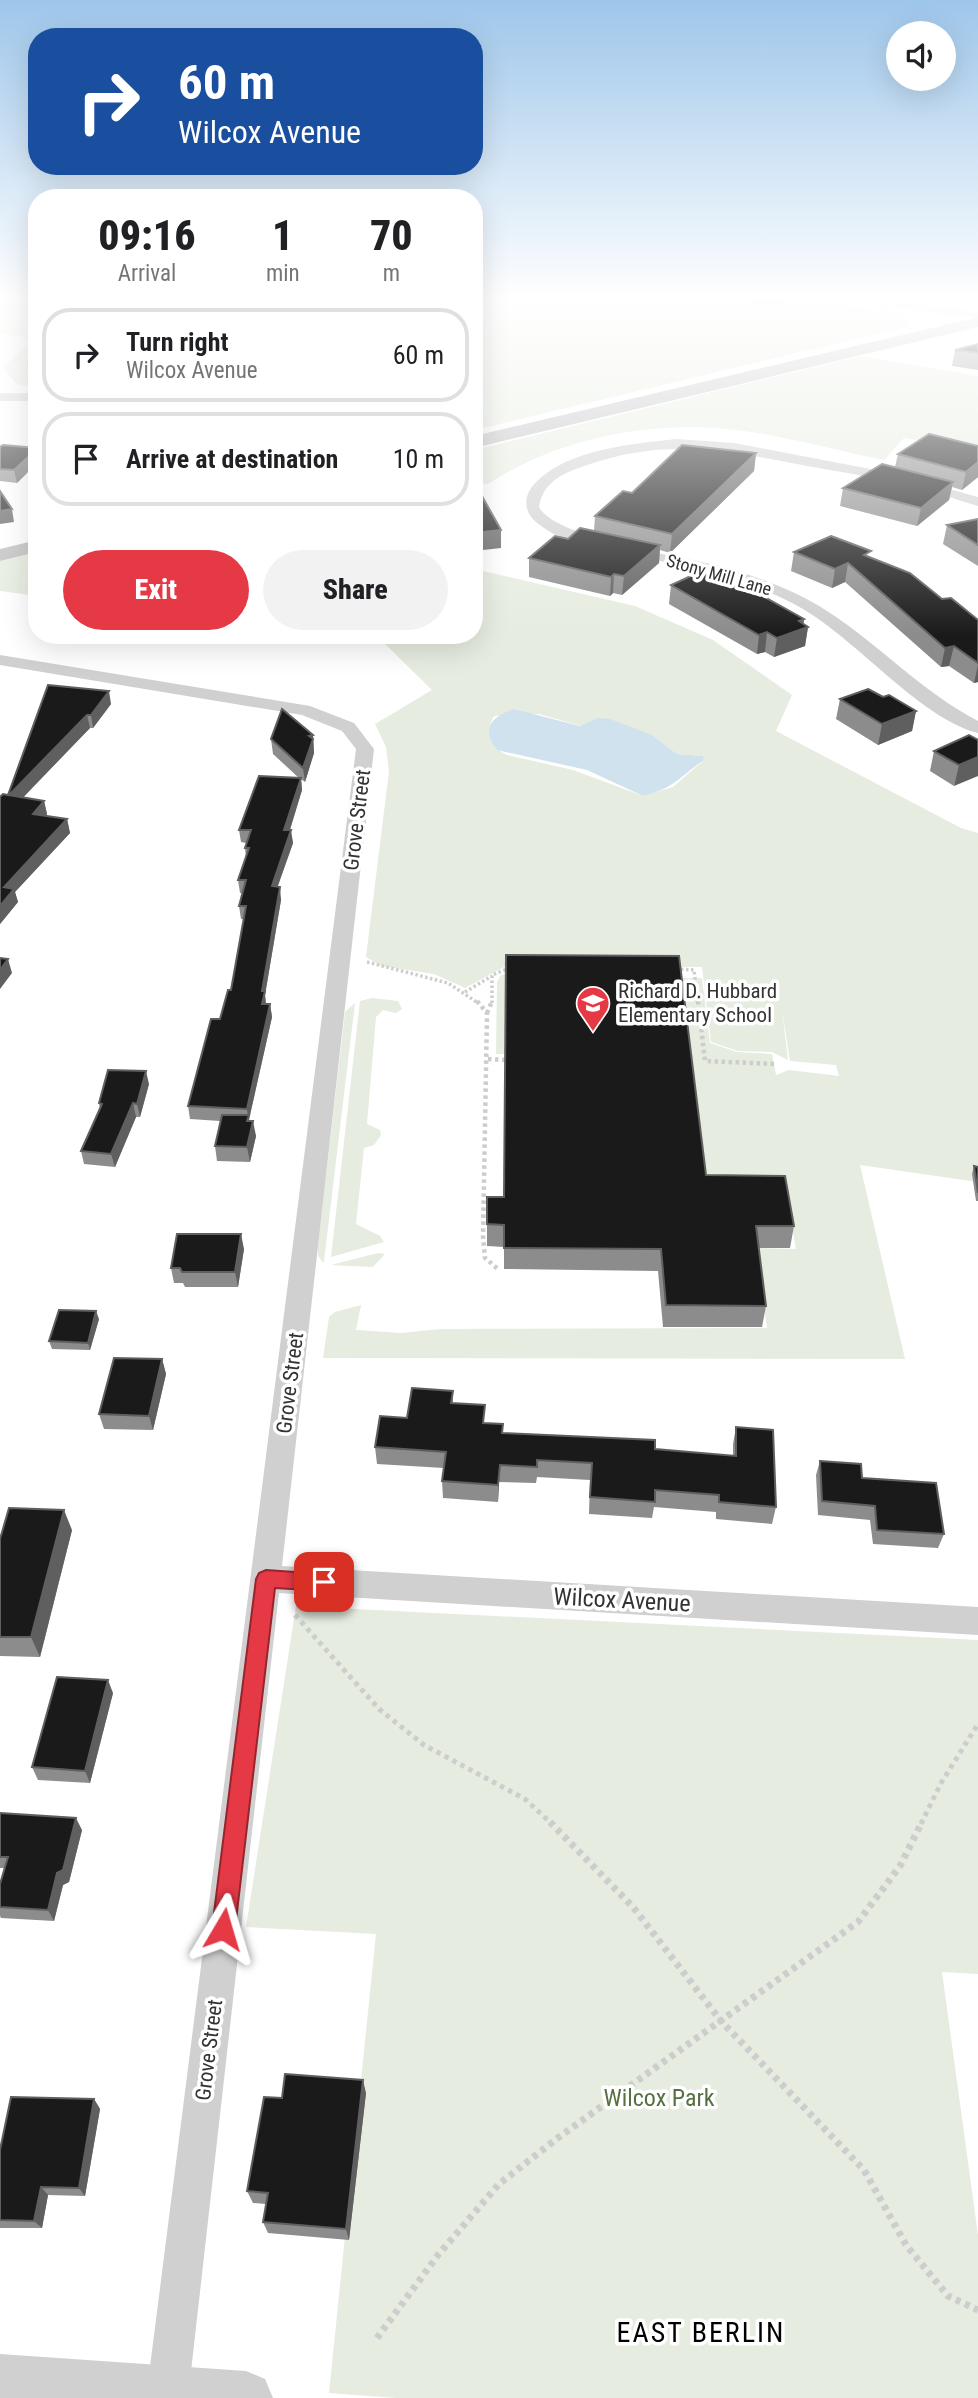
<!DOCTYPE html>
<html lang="en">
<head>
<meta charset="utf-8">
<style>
	:root { --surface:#fff; --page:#f2f2f2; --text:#202124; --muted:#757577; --line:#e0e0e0; --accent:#e63946 }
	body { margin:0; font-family:"Roboto Condensed",sans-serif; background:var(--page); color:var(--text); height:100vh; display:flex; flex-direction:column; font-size:26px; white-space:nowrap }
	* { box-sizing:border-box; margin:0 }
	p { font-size:23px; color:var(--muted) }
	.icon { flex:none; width:38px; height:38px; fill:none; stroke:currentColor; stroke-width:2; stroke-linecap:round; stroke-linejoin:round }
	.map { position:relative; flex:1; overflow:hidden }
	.details { position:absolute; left:28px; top:189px; width:455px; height:455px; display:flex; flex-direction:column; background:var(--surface); border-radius:28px; box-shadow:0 7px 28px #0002 }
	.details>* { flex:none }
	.hud { position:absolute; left:28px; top:28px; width:455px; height:147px; border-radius:28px; box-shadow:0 7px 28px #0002; background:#1a4fa0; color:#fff; overflow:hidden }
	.controls { position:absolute; left:886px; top:21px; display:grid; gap:14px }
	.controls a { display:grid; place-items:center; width:70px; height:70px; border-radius:50%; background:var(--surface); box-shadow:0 7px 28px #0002; font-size:35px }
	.pin { position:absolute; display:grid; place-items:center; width:60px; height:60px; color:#fff; margin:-30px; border-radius:14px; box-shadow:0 4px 10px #0006 }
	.me { position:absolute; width:77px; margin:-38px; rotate:7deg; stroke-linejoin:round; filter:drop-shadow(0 0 5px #0008) }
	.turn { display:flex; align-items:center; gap:24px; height:147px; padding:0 35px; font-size:32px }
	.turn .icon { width:91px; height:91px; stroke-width:2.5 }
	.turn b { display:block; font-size:49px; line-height:60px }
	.eta { display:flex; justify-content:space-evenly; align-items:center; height:119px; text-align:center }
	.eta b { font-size:42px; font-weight:800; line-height:49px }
	.primary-button { display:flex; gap:14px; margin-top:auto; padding:14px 35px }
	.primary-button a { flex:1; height:80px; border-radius:42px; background:var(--accent); color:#fff; font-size:28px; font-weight:800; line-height:80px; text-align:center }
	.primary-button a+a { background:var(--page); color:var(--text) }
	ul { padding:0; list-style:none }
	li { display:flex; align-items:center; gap:21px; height:94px; margin:0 14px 10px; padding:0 21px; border:4px solid var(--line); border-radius:28px }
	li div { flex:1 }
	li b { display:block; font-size:26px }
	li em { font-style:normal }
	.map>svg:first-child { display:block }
	.green { fill:#e6ecdf; fill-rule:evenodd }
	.water { fill:#cfe2ee }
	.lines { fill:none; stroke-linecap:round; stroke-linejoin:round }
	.path-far3 { stroke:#cdcdcd; stroke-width:3.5; stroke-dasharray:2.5 2.5; stroke-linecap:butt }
	.path-far2 { stroke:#cdcdcd; stroke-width:4.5; stroke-dasharray:3.5 3.5; stroke-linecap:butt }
	.path-far1 { stroke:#cdcdcd; stroke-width:5; stroke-dasharray:4.5 4.5; stroke-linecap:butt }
	.path { stroke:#cdcdcd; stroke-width:7; stroke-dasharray:5 5; stroke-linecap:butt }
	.minor { fill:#d0d0d0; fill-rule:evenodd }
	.tertiary { fill:#d0d0d0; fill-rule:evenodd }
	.secondary { fill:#bdbdbd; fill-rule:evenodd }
	.wall { fill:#8c8c8c }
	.shaded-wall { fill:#5f5f5f }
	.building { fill:#1a1a1a; stroke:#5f5f5f; stroke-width:2 }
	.route { fill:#e63946; stroke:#96252e; stroke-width:2 }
	.labels { text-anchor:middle; stroke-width:7; stroke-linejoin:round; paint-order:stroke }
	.far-street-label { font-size:18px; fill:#333; stroke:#fff }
	.street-label { font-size:21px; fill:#333; stroke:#fff }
	.poi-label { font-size:21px; fill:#333; stroke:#fff; text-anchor:start }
	.near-street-label { font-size:24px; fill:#333; stroke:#fff }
	.near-park-label { font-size:24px; fill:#56703f; stroke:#fff }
	.near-quarter-label { font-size:28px; letter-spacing:2px; fill:#000; stroke:#fff }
</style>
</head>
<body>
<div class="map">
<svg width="978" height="2398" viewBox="0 0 978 2398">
	<rect width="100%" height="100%" fill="#fff"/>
	<g class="green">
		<polygon points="0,300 37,300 37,389 16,384 3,367 34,339 0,333"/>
		<polygon points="474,300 810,300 903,313 910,326 474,430"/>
		<path d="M861 356 978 376V450L904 438 884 460C833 450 779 434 727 429 646 421 556 439 488 484L474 483V450Z"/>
		<polygon points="37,552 37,596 0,591 0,561"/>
		<path d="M474 569 635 606 713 640 792 695 776 731 961 828 978 833V1182L860 1165 905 1359 323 1358 329 1317 335 1312 361 1305 356 1330 401 1333 440 1329 767 1328 755 1248 796 1249 787 1198 706 1197 680 978H702L710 1043 737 1052 772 1054 776 1075 789 1070 839 1076 836 1065 790 1061 782 1010 788 1060 772 1052 738 1051 711 1042 702 967 506 966 465 988 434 974 381 966 366 957 389 771 386 747 375 724 432 690 383 642 329 635H474ZM539 714 581 726 652 735 677 754 702 756 704 760 673 787 643 796 573 770 507 755C491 748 484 732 494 716Z"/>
		<polygon points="515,972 548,977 506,976 505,1054 496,1054 497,982 501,975"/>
		<polygon points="372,998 398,1001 402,1009 396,1013 383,1010 376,1017 367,1124 380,1130 381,1135 374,1145 364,1148 356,1224 380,1236 384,1242 331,1257 360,1001"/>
		<polygon points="355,1003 324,1261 323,1263 318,1255 318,1245 345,1012"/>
		<polygon points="378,1253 385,1254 373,1267 331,1265"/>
		<polygon points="296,1606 978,1640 978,1974 942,1972 978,2235 978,2398 396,2398 329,2393 376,1934 246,1927"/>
	</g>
	<path class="water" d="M514 709 580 726 598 718 610 719 652 735 677 754 703 756 704 760C679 777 675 788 643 796L587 770 497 750C480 727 492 717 514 709Z"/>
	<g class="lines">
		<g class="path-far3">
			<polyline points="367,962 448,983 478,1003"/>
			<polyline points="676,969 694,970 698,1003"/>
			<polyline points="465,992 492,976"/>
			<polyline points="492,1003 492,975 510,968"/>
		</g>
		<g class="path-far2">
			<polyline points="477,1001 487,1013 483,1236 485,1258 498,1269"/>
			<polyline points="698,1001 705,1061 776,1064"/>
			<polyline points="487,1013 492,1001"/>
			<polyline points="488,1059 505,1060"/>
		</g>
		<g class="path-far1">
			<polyline points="295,1615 379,1709 424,1745 525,1799 552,1824"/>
			<polyline points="921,1824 941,1783 978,1724"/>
		</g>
		<g class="path">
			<polyline points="550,1822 633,1907 721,2021 864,2170 906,2245 948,2296 978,2310"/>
			<polyline points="377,2338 438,2255 499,2184 559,2137 858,1922 900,1866 922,1822"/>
		</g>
		<g class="minor">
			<polygon points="854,300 883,300 978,312 978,318 859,303"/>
			<rect x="0" y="393" width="37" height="8"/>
			<path d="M676 439 734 443 891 473 978 497V506C956 500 934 491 912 486 876 477 839 472 802 465 724 450 665 438 587 465 564 473 543 481 539 507 556 539 686 557 724 567 760 578 795 590 827 611 880 645 922 692 978 721V733C918 718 852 633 792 603 749 581 703 571 656 560 618 552 566 548 536 522 522 510 524 494 536 482 569 449 632 444 676 439Z"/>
			<polygon points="0,655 310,706 354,723 374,749 282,1566 978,1607 978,1635 279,1593 188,2398 146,2398 356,749 342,731 302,715 0,665"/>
		</g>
		<polygon class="tertiary" points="0,2354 246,2371 265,2379 273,2398 0,2398"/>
		<g class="secondary">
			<polygon points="978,317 978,327 474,448 474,436"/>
			<polygon points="37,540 37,552 0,561 0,549"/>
		</g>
	</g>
	<g class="wall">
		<polygon points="745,300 785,300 778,306 744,302"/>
		<polygon points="978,344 978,370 952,366 955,350"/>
		<polygon points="978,446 978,477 962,490 952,487 949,500 917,526 840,506 843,488 895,467 898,454"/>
		<polygon points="0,447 37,448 37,463 17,483 0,481"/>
		<polygon points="756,453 754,471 670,553 660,550 659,563 622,595 613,593 610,596 529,577 529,558 568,539 594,531 595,516 632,493"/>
		<polygon points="978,519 978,566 943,544 947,525"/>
		<polygon points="794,552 870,557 978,620 978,682 974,683 949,666 941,667 845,582 832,588 791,571"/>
		<polygon points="671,585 804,619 803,624 808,627 805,646 774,657 765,652 757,654 669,604"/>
		<polygon points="48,685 111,704 93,728 90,728 23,797 44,801 47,814 46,816 67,819 70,833 15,892 18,902 0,924 8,795"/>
		<polygon points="883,697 916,711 912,731 878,745 836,719 840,699"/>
		<polygon points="313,735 314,753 305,782 301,779 302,790 290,830 293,843 278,886 281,900 265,995 266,1004 270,1004 272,1017 249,1120 256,1136 250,1162 217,1161 215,1146 220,1121 190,1119 188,1106 231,990 244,919 241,919 239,906 242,893 240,893 238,880 246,858 245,848 246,843 241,842 239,830 299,778 273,754 271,739"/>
		<polygon points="969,735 954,786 930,771 934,751"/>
		<polygon points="149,1084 140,1117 136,1117 115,1167 84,1164 81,1151 100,1109 99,1103"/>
		<polygon points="974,1166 978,1167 978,1201 976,1201 972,1174"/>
		<polygon points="706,1175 794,1226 790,1248 759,1248 766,1306 762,1327 663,1327 658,1271 504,1269 504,1247 487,1246 487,1197 504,1197"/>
		<polygon points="244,1249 238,1287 185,1287 183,1283 174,1283 171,1268"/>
		<polygon points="99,1319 90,1350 52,1349 49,1341"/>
		<polygon points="162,1359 166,1374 153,1430 104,1429 99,1414"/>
		<polygon points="453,1391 453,1403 485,1423 503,1424 503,1433 655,1449 733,1456 733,1444 736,1427 776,1507 772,1524 716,1519 716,1512 654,1507 652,1518 589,1514 590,1480 537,1477 536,1483 499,1482 498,1502 443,1498 442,1481 444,1468 377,1464 375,1447 407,1418"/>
		<polygon points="820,1461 862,1478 944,1534 938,1548 873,1544 870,1520 818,1515 816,1475"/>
		<polygon points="72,1530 40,1657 0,1656 0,1539"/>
		<polygon points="113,1693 90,1783 38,1780 32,1767"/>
		<polygon points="0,1813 82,1830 69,1882 63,1885 54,1921 1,1918 0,1916 0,1884 4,1868 0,1868"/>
		<polygon points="366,2093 349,2240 268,2233 263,2222 266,2204 253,2203 247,2191 282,2098"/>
		<polygon points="94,2099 100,2109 85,2196 48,2195 42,2228 0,2228 0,2150"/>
	</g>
	<g class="shaded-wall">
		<polygon points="779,300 785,300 778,306"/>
		<polygon points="37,449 37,463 17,483 14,470"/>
		<polygon points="756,453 754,471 670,553 672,534"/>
		<polygon points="978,462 978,477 962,490 966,472"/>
		<polygon points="953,482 949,500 917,526 921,508"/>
		<polygon points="12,509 14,522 0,524 0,511"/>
		<polygon points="501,530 501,548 474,551 474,533"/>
		<polygon points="660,545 659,563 622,595 624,576"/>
		<polygon points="848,563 845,582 832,588 835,569"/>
		<polygon points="614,574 613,593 610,596 611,577"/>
		<polygon points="804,619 803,629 808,627 805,646 774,657 777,638 799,621"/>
		<polygon points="767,632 765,652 757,654 759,635"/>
		<polygon points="954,646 949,666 941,667 945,648"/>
		<polygon points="978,665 978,682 974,683"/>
		<polygon points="109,691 111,704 93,728 91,715"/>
		<polygon points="916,711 912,731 878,745 882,724"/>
		<polygon points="87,715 90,728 13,808 9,795"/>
		<polygon points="313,735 314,753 305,782 303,768 309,736"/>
		<polygon points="978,757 978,776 954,786 959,765"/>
		<polygon points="301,778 302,790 286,842 284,830"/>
		<polygon points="44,801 47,814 36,827 33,814"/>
		<polygon points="67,819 70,833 15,892 18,902 0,924 0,906 4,887"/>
		<polygon points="291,830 293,843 273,899 272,886"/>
		<polygon points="280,887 281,900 265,995 266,1005 262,1004 262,991"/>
		<polygon points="8,959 12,973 0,989 0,970"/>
		<polygon points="270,1004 272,1017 249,1119 251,1130 247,1121 248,1118 247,1109"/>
		<polygon points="146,1071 149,1084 140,1117 137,1104"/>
		<polygon points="133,1103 136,1117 115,1167 111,1154"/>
		<polygon points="253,1121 256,1136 250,1162 247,1147"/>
		<polygon points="241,1234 244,1249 238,1287 235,1272"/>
		<polygon points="96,1311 99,1319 90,1350 88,1343"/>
		<polygon points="162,1359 166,1374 153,1430 149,1416"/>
		<polygon points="500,1465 499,1482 498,1502 498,1485"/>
		<polygon points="64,1510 72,1530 40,1657 31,1637"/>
		<polygon points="108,1680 113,1693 90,1783 85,1771"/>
		<polygon points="76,1818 82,1830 69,1882 63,1885 54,1921 48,1910 57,1873"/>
		<polygon points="363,2080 366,2093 349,2240 346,2229"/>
		<polygon points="94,2099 100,2109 85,2196 79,2188"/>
		<polygon points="41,2187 48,2195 42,2228 34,2221"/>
	</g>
	<g class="building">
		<polygon points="978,344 978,353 955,350"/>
		<polygon points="929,434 978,446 978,462 966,472 898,454"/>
		<polygon points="3,445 37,448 37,449 14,470 0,469 0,447"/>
		<polygon points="682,445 756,453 672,534 595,516 623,491 632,493"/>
		<polygon points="882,464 953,482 921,508 843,488"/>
		<polygon points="0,491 12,509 0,511"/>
		<polygon points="482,496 501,530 474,533 474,497"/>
		<polygon points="978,519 978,545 947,525"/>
		<polygon points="580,528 660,545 624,576 614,574 611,577 529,558 555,536 568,539"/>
		<polygon points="831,536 871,551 864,555 910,573 942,599 951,598 978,620 978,663 954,646 945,648 848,563 835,569 794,552"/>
		<polygon points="695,574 708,575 736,587 743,585 804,619 799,621 808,627 777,638 767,632 759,635 671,585"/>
		<polygon points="48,685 109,691 91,715 87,715 9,795 44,801 33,814 67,819 4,887 14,889 0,906 0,797 3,794 8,795"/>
		<polygon points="868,689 883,697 889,695 916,711 882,724 840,699"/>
		<polygon points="282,709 313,735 309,736 313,739 303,768 271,739"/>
		<polygon points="969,735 978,740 978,757 959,765 934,751"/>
		<polygon points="259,776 301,778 284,830 291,830 272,886 280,887 262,991 265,991 262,1004 270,1004 247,1109 188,1106 211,1019 220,1019 228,990 231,990 246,906 239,906 246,880 238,880 249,848 245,848 251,830 239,830"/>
		<polygon points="506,955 679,956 706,1175 785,1176 794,1226 756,1226 766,1306 666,1305 661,1249 504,1248 504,1225 487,1224 487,1197 504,1197"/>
		<polygon points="0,958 8,959 0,970"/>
		<polygon points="108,1070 146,1071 137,1104 133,1103 111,1154 81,1151 102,1104 99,1103"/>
		<polygon points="222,1115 249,1115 247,1121 253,1121 247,1147 215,1146"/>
		<polygon points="974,1166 978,1167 978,1193"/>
		<polygon points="177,1234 241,1234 235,1272 182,1272 180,1268 171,1268"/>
		<polygon points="59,1310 96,1311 88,1343 49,1341"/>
		<polygon points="114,1358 162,1359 149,1416 99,1414"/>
		<polygon points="412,1388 453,1391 451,1403 485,1405 483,1423 503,1424 502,1433 655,1440 655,1449 736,1456 736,1427 773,1430 776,1507 719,1502 719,1495 655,1490 655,1502 590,1497 592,1463 537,1460 537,1467 500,1465 498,1485 442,1481 446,1452 375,1447 380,1416 407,1418"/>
		<polygon points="820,1461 861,1464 862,1478 936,1483 944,1534 877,1530 875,1506 822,1501"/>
		<polygon points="9,1508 64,1510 31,1637 0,1637 0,1539"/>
		<polygon points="57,1677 108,1680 85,1771 32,1767"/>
		<polygon points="0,1813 76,1818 63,1870 57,1873 48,1910 0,1907 0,1884 8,1857 0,1857"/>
		<polygon points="285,2074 363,2080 346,2229 263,2222 268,2193 247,2191 264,2097 282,2098"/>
		<polygon points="11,2097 94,2099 79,2188 41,2187 34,2221 0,2220 0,2150"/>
	</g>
	<linearGradient id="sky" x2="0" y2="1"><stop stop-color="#9ec6ea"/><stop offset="0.47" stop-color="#fff"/><stop offset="1" stop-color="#fff" stop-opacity="0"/></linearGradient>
	<rect width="978" height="635" fill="url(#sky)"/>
	<polygon class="route" points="266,1570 324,1574 331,1576 334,1582 331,1589 324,1591 275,1588 235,1929 232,1937 223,1941 215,1937 212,1929 256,1579 259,1573"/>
	<defs>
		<symbol id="school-pin" viewBox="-11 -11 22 30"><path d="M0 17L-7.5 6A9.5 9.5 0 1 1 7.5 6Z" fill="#e63946" stroke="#fff"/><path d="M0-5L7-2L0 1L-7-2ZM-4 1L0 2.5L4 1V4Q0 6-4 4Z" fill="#fff"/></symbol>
	</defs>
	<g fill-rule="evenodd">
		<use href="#school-pin" x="574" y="984" width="38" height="52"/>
	</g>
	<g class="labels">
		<g class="far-street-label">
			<text transform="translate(719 575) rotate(16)" y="6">Stony Mill Lane</text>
		</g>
		<g class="street-label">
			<text transform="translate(357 820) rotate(-83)" y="7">Grove Street</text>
			<text transform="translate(290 1383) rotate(-83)" y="7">Grove Street</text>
			<text transform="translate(209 2050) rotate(-83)" y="7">Grove Street</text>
		</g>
		<g class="poi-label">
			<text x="618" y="998">Richard D. Hubbard<tspan x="618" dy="24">Elementary School</tspan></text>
		</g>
		<g class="near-street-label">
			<text transform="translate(622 1600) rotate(3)" y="8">Wilcox Avenue</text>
		</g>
		<g class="near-park-label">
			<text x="659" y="2106">Wilcox Park</text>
		</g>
		<g class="near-quarter-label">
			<text x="701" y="2342">EAST BERLIN</text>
		</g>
	</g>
</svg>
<div class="controls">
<a><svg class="icon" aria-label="sound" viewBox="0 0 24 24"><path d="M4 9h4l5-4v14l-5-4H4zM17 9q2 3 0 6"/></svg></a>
</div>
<div class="pin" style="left:324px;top:1582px;background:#d93025"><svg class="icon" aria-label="arrive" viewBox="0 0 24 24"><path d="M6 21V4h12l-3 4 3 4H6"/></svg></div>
<svg class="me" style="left:223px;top:1929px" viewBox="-20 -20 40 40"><path d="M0-17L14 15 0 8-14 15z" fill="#e63946" stroke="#fff" stroke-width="4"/></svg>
<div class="hud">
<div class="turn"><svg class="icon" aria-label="right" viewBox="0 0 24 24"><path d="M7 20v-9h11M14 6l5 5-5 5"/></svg><div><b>60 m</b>Wilcox Avenue</div></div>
</div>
<section class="details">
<div class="eta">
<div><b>09:16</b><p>Arrival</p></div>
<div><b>1</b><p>min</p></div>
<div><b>70</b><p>m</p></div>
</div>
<ul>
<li><svg class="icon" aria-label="right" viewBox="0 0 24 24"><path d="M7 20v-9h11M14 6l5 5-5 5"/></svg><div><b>Turn right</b><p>Wilcox Avenue</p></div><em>60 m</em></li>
<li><svg class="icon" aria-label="arrive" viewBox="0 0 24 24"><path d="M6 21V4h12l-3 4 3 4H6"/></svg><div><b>Arrive at destination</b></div><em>10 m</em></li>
</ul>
<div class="primary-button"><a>Exit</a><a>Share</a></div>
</section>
</div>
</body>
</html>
